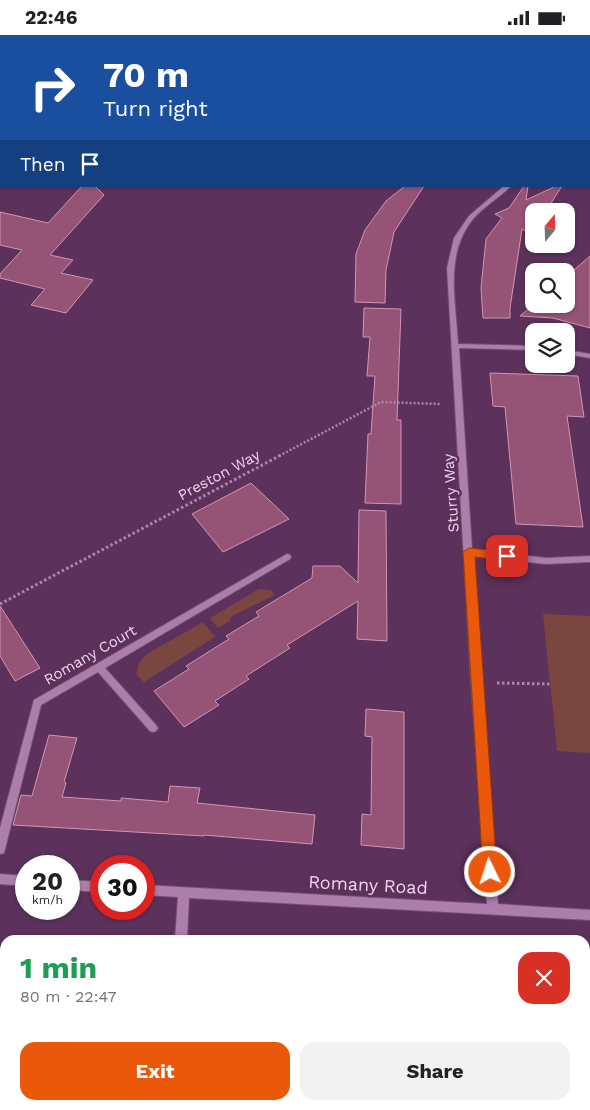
<!DOCTYPE html>
<html lang="en">
<head>
<meta charset="utf-8">
<style>
	:root { --surface:#fff; --page:#f2f2f2; --text:#202124; --muted:#757577; --accent:#ea580c }
	body { margin:0; font-family:"Work Sans",sans-serif; background:var(--page); color:var(--text); height:100vh; display:flex; flex-direction:column; font-size:19px; white-space:nowrap }
	* { box-sizing:border-box; margin:0 }
	p { font-size:16px; color:var(--muted) }
	.icon { flex:none; width:28px; height:28px; fill:none; stroke:currentColor; stroke-width:2; stroke-linecap:round; stroke-linejoin:round }
	.map { position:relative; flex:1; overflow:hidden }
	.panel { position:absolute; left:0px; top:900px; width:590px; height:175px; display:flex; flex-direction:column; background:var(--surface); border-radius:15px 15px 0 0; box-shadow:0 1px 4px #0004 }
	.panel>* { flex:none }
	.guide { position:absolute; left:0px; top:0px; width:590px; height:152px; box-shadow:0 1px 4px #0004; background:#1a4fa0; color:#fff; overflow:hidden }
	.needle { width:32px; rotate:19deg }
	.tools { position:absolute; left:525px; top:168px; display:grid; gap:10px }
	.tools a { display:grid; place-items:center; width:50px; height:50px; border-radius:10px; background:var(--surface); box-shadow:0 1px 4px #0004; font-size:25px }
	.speed { position:absolute; left:15px; top:820px; display:flex; gap:10px; font-size:25px; font-weight:700; text-align:center }
	.speed>* { display:grid; place-content:center; width:65px; height:65px; border-radius:50%; background:var(--surface); box-shadow:0 1px 4px #0004; line-height:1 }
	.speed small { font-size:12px; font-weight:400 }
	.speed .limit { border:8px solid #d22; background:#fff; color:#111 }
	.pin { position:absolute; display:grid; place-items:center; width:42px; height:42px; color:#fff; margin:-21px; border-radius:10px; box-shadow:0 2px 8px #0006 }
	.me { position:absolute; width:55px; margin:-28px; rotate:356deg; stroke-linejoin:round; filter:drop-shadow(0 0 4px #0008) }
	.turn { display:flex; align-items:center; gap:18px; height:105px; padding:0 20px; font-size:22px }
	.turn .icon { width:65px; height:65px; stroke-width:2.5 }
	.turn b { display:block; font-size:35px; line-height:42px }
	.then { display:flex; align-items:center; height:48px; padding:0 20px; background:#0003; gap:10px; font-size:19px }
	.round { display:grid; place-items:center; flex:none; width:52px; height:52px; border-radius:15px; background:var(--page) }
	.summary { display:flex; align-items:center; justify-content:space-between; height:85px; padding:0 20px }
	h1 { font-size:30px; font-weight:700; line-height:38px; color:#1e9e55 }
	.primary-button { display:flex; gap:10px; margin-top:auto; padding:10px 20px }
	.primary-button a { flex:1; height:58px; border-radius:15px; background:var(--accent); color:#fff; font-size:20px; font-weight:700; line-height:58px; text-align:center }
	.primary-button a+a { background:var(--page); color:var(--text) }
	.status { display:flex; justify-content:space-between; align-items:center; height:35px; padding:0 25px; background:var(--surface); direction:ltr }
	.status svg { height:14px; fill:currentColor }
	.map>svg:first-child { display:block }
	.green { fill:#794640 }
	.building { fill:#955376; stroke:#d494b4 }
	.lines { fill:none; stroke-linecap:round; stroke-linejoin:round }
	.minor-casing { stroke:#745074; stroke-width:2 }
	.path-far2 { stroke:#aa88a9; stroke-width:2; stroke-dasharray:2 2; stroke-linecap:butt }
	.path-far1 { stroke:#aa88a9; stroke-width:2.5; stroke-dasharray:2 2; stroke-linecap:butt }
	.path { stroke:#aa88a9; stroke-width:3; stroke-dasharray:2.5 2.5; stroke-linecap:butt }
	.minor { fill:#ad7dac; fill-rule:evenodd }
	.route { fill:#ea580c; stroke:#983908 }
	.labels { text-anchor:middle; stroke-width:5; stroke-linejoin:round; paint-order:stroke }
	.street-label { font-size:15px; fill:#efd5ee; stroke:#5c315b }
	.near-street-label { font-size:18px; fill:#efd5ee; stroke:#5c315b }
</style>
</head>
<body>
<div class="status"><b>22:46</b><svg viewBox="0 0 49 12"><path d="M0 12V9h3v3zM5 12V6h3v6zM10 12V3h3v9zM15 12V0h3v12zM26 1h20v11H26zM47 4h2v5h-2z"/></svg></div>
<div class="map">
<svg width="590" height="1075" viewBox="0 0 590 1075">
	<rect width="100%" height="100%" fill="#5c315b"/>
	<g class="green">
		<polygon points="259,554 271,555 275,560 232,581 230,586 218,593 210,583"/>
		<polygon points="543,579 590,581 590,718 557,716"/>
		<polygon points="203,587 215,602 144,647 136,639 139,628 147,619"/>
	</g>
	<g class="building">
		<polygon points="82,151 95,151 104,160 50,220 73,225 61,238 93,245 66,278 31,270 45,254 0,243 0,239 22,215 0,210 0,177 48,188"/>
		<polygon points="405,151 424,151 394,197 386,235 385,268 355,267 356,219 365,195 386,166"/>
		<polygon points="524,151 528,151 526,165 556,151 562,151 546,176 534,176 534,194 530,199 522,194 510,273 510,283 483,283 481,253 486,204 502,183 495,179 509,173"/>
		<polygon points="590,221 590,293 553,283 520,281 534,269 566,269 566,242"/>
		<polygon points="364,273 401,274 397,385 401,385 401,469 365,468 368,399 371,399 375,341 367,341 370,302 363,302"/>
		<polygon points="490,338 578,341 584,382 567,381 583,492 516,489 505,372 493,371"/>
		<polygon points="251,448 289,484 223,517 192,479"/>
		<polygon points="359,475 386,476 387,606 357,604 358,566 287,610 290,613 246,641 249,644 215,666 219,670 184,692 154,656 189,634 186,631 229,604 226,601 259,581 256,577 312,543 313,531 340,531 358,548"/>
		<polygon points="0,571 40,633 15,646 0,621"/>
		<polygon points="366,674 404,677 404,814 361,810 362,779 371,780 372,702 365,701"/>
		<polygon points="49,700 77,703 64,747 66,748 62,762 121,766 121,763 168,767 170,751 200,753 197,768 315,780 312,809 204,800 204,801 13,790 21,760 32,761"/>
	</g>
	<g class="lines">
		<defs>
			<g id="minor">
				<polygon points="416,0 423,0 424,1 418,1"/>
				<polygon points="0,17 1,18 1,22 0,21"/>
				<rect x="589" y="32" width="1" height="4"/>
				<rect x="589" y="93" width="1" height="4"/>
				<polygon points="590,109 590,114 589,114 589,110"/>
				<path d="M504 151H511C499 163 483 172 473 184 444 219 456 267 458 309L534 311V315L459 313 472 514 546 523 590 521V527L546 529 472 521 498 869 590 875V885L189 863 187 905H175L178 862 144 860V850L487 869 471 647 447 233 454 203 469 181Z"/>
				<polygon points="566,315 590,319 590,323 566,319"/>
				<polygon points="287,519 290,520 291,522 290,524 105,633 156,690 158,693 156,696 153,697 150,696 98,637 41,670 4,818 0,819 0,793 34,665"/>
				<polygon points="0,839 26,841 26,851 0,849"/>
				<polygon points="69,845 101,847 101,857 69,855"/>
				<rect x="162" y="1070" width="12" height="5"/>
			</g>
		</defs>
		<use href="#minor" class="minor-casing"/>
		<g class="path-far2">
			<polyline points="115,0 117,1"/>
			<polyline points="189,1 193,0"/>
		</g>
		<polyline class="path-far1" points="279,421 381,367 440,369"/>
		<g class="path">
			<polyline points="0,569 281,420"/>
			<polyline points="497,648 551,649"/>
		</g>
		<use href="#minor" class="minor"/>
	</g>
	<polygon class="route" points="469,513 507,517 513,521 507,526 475,522 497,837 495,841 490,843 485,841 483,837 463,517"/>
	<g class="labels">
		<g class="street-label">
			<text transform="translate(219 440) rotate(-28)" y="5">Preston Way</text>
			<text transform="translate(451 458) rotate(-94)" y="5">Sturry Way</text>
			<text transform="translate(90 620) rotate(-30)" y="5">Romany Court</text>
		</g>
		<g class="near-street-label">
			<text transform="translate(368 850) rotate(3)" y="6">Romany Road</text>
		</g>
	</g>
</svg>
<div class="tools">
<a><svg class="needle" viewBox="-14 -14 28 28"><path d="M0-13l5 13h-10z" fill="#e53935"/><path d="M0 13l5-13h-10z" fill="#757577"/></svg></a>
<a><svg class="icon" aria-label="search" viewBox="0 0 24 24"><circle cx="10" cy="10" r="6"/><path d="M15 15l6 6"/></svg></a>
<a><svg class="icon" aria-label="layers" viewBox="0 0 24 24"><path d="M12 4l9 5-9 5-9-5zM3 14l9 5 9-5"/></svg></a>
</div>
<div class="speed"><div>20<small>km/h</small></div><div class="limit">30</div></div>
<div class="pin" style="left:507px;top:521px;background:#d93025"><svg class="icon" aria-label="arrive" viewBox="0 0 24 24"><path d="M6 21V4h12l-3 4 3 4H6"/></svg></div>
<svg class="me" style="left:490px;top:837px" viewBox="-20 -20 40 40"><circle r="17" fill="#ea580c" stroke="#fff" stroke-width="3"/><path d="M0-11L8 9 0 5-8 9z" fill="#fff"/></svg>
<div class="guide">
<div class="turn"><svg class="icon" aria-label="right" viewBox="0 0 24 24"><path d="M7 20v-9h11M14 6l5 5-5 5"/></svg><div><b>70 m</b>Turn right</div></div>
<div class="then">Then<svg class="icon" aria-label="arrive" viewBox="0 0 24 24"><path d="M6 21V4h12l-3 4 3 4H6"/></svg></div>
</div>
<section class="panel">
<div class="summary"><div><h1>1 min</h1><p>80 m · 22:47</p></div><a class="round" style="background:#d93025;color:#fff"><svg class="icon" aria-label="close" viewBox="0 0 24 24"><path d="M6 6l12 12M18 6L6 18"/></svg></a></div>
<div class="primary-button"><a>Exit</a><a>Share</a></div>
</section>
</div>
</body>
</html>
